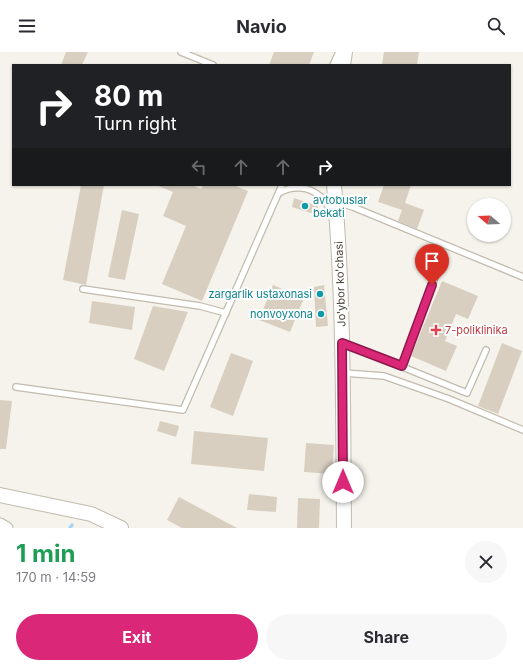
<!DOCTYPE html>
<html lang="en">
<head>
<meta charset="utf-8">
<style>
	:root { --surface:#fff; --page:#f7f7f7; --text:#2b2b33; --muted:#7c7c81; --accent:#db2777 }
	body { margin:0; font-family:Inter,sans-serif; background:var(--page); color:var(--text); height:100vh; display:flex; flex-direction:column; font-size:15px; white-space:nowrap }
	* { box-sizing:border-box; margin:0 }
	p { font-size:13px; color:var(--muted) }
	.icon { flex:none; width:22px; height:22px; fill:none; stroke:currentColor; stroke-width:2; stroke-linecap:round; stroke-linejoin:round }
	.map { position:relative; height:476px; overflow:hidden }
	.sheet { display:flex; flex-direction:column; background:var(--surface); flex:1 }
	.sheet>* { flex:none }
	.guide { position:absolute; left:12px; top:12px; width:499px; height:122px; border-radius:0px; box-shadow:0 1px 3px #0004; background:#202124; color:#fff; overflow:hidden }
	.needle { width:26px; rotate:289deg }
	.fabs { position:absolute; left:467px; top:146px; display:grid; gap:8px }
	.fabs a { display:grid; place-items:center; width:44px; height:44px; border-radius:50%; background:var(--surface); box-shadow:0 1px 3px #0004; font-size:20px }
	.pin { position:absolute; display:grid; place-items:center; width:34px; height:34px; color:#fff; margin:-41px -17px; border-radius:50% 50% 50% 0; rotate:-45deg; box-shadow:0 0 4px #0007 }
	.pin .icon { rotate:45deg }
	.me { position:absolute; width:44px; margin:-22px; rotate:0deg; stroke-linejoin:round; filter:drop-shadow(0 0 3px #0008) }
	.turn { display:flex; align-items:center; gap:14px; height:84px; padding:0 16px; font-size:18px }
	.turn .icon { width:52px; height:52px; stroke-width:2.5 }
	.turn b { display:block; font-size:28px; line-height:34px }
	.lanes { display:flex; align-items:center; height:38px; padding:0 16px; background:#0003; justify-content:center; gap:20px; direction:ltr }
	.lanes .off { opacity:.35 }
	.round { display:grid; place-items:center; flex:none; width:42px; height:42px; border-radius:21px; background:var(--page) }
	.headline { display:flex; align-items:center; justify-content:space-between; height:68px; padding:0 16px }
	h1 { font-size:24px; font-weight:700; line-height:30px; color:#1e9e55 }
	.action { display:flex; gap:8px; margin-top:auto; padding:8px 16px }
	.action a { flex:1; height:46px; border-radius:24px; background:var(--accent); color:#fff; font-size:16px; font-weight:700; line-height:46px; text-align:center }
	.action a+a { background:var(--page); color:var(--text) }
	header { display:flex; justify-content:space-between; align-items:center; height:52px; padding:0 16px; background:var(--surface); font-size:18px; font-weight:700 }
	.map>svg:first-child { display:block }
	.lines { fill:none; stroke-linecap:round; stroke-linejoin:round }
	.stream { stroke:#a9d4f2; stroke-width:3.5 }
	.building { fill:#d8cfc1 }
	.service-casing { stroke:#c2bbae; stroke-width:8 }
	.minor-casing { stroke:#c2bbae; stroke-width:13 }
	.tertiary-casing { stroke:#c2bbae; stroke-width:16 }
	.service { stroke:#fff; stroke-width:5.5 }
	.minor { stroke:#fff; stroke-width:11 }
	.tertiary { stroke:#fff; stroke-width:14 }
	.route-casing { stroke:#8e194d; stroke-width:10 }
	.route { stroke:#db2777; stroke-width:7 }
	.culture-dot { fill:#0f9aa8; stroke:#fff; stroke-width:1.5 }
	.health-dot { fill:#e0444e; stroke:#fff; stroke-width:1.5 }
	.labels { text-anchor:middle; stroke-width:4; stroke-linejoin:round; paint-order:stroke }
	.culture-label { font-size:11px; fill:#0d838f; stroke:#fff; text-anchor:end }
	.street-label { font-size:11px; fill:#4b4439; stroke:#fff }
	.health-label { font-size:11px; fill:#be3a42; stroke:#fff; text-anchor:start }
</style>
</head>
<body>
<header><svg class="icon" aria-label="menu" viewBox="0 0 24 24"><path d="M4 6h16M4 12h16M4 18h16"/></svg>Navio<svg class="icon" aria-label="search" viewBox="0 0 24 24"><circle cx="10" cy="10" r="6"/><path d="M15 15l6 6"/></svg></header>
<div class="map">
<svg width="523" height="476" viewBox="0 0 523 476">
	<rect width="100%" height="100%" fill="#f6f3ec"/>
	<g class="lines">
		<polyline class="stream" points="70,476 72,473"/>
	</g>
	<g class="building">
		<polygon points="66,0 88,0 82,13 61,13"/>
		<polygon points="274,0 314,0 309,13 269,13"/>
		<polygon points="384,0 419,0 417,13 382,13"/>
		<polygon points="81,133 104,133 86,233 63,228"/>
		<polygon points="156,133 192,133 201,137 203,133 233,133 248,139 202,249 162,232 186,174 163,164 173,140"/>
		<polygon points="384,133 411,133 405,151 424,158 417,177 398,169 402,158 378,150"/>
		<polygon points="294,146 318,154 317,163 292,155"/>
		<polygon points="122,158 139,162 125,228 108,225"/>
		<polygon points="442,229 478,244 468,267 456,262 445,289 457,294 446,319 411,304"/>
		<polygon points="273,233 304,246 290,280 259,268"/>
		<polygon points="324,233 328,274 316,275 314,235"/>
		<polygon points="92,249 135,255 132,278 89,271"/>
		<polygon points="153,254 188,260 164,319 134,307"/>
		<polygon points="502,291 522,299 498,362 478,354"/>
		<polygon points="231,301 253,309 233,364 210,355"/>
		<polygon points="0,348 12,349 6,397 0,397"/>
		<polygon points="160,369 179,374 176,385 157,379"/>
		<polygon points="194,379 268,386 264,419 191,412"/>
		<polygon points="306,391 334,393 332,422 304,420"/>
		<polygon points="249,442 277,445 276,460 247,458"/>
		<polygon points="179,445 237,476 182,476 167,468"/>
		<polygon points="298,446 320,447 319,476 297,476"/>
	</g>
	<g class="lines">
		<defs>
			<g id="service">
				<polyline points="181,0 213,13"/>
				<polyline points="333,13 339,0"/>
				<path d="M279 141C292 133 309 134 321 145 326 149 329 156 332 161"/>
				<polyline points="336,150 353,155 523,225"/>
				<polyline points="83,237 200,254 226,261"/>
				<polyline points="343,291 467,341 486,298"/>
				<polyline points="402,314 437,220"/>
				<polyline points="344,321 384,324 449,347 523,378"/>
				<polyline points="16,335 183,358 282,133"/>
			</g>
			<polyline id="minor" points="0,472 7,476"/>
			<g id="tertiary">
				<polyline points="343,13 345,0"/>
				<path d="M334 133C344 247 343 362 344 476"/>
				<polyline points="0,443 91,462 121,476"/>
			</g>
		</defs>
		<use href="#service" class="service-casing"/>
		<use href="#minor" class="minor-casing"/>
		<use href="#tertiary" class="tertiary-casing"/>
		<use href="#service" class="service"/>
		<use href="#minor" class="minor"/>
		<use href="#tertiary" class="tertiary"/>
	</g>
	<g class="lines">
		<defs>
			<polyline id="route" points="343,430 342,291 402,314 432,233"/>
		</defs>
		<use href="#route" class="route-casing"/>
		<use href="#route" class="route"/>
	</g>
	<g class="culture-dot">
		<circle cx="305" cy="154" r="4"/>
		<circle cx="320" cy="242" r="4"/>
		<circle cx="321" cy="262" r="4"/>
	</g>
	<path class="health-dot" d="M434 272h4v4h4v4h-4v4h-4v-4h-4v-4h4z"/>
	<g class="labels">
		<g class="culture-label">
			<text x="313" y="152" text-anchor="start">avtobuslar<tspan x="313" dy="13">bekati</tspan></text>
			<text x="312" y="246">zargarlik ustaxonasi</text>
			<text x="313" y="266">nonvoyxona</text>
		</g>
		<g class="street-label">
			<text transform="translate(340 232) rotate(-92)" y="4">Jo'ybor ko'chasi</text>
		</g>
		<g class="health-label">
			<text x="445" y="282">7-poliklinika</text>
		</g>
	</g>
</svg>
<div class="fabs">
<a><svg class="needle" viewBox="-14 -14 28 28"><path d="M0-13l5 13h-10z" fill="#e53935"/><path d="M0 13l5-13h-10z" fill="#7c7c81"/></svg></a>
</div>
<div class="pin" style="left:432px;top:233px;background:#d93025"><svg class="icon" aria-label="arrive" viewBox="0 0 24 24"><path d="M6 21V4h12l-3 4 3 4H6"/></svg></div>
<svg class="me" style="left:343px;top:430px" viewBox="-20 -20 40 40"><circle r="19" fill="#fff"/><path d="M0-13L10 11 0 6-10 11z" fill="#db2777"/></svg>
<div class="guide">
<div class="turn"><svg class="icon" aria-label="right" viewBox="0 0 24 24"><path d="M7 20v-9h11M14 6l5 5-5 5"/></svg><div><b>80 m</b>Turn right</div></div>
<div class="lanes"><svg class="icon off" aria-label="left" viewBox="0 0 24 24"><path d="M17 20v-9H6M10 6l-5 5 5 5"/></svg><svg class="icon off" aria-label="ahead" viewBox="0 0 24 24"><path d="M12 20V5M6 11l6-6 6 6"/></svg><svg class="icon off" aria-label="ahead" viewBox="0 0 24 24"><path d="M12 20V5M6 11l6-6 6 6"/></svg><svg class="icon" aria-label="right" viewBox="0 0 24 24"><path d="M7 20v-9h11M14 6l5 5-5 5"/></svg></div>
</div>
</div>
<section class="sheet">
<div class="headline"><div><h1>1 min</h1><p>170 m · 14:59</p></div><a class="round"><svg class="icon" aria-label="close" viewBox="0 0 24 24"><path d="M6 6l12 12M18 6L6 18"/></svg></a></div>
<div class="action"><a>Exit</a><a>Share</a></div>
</section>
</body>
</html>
